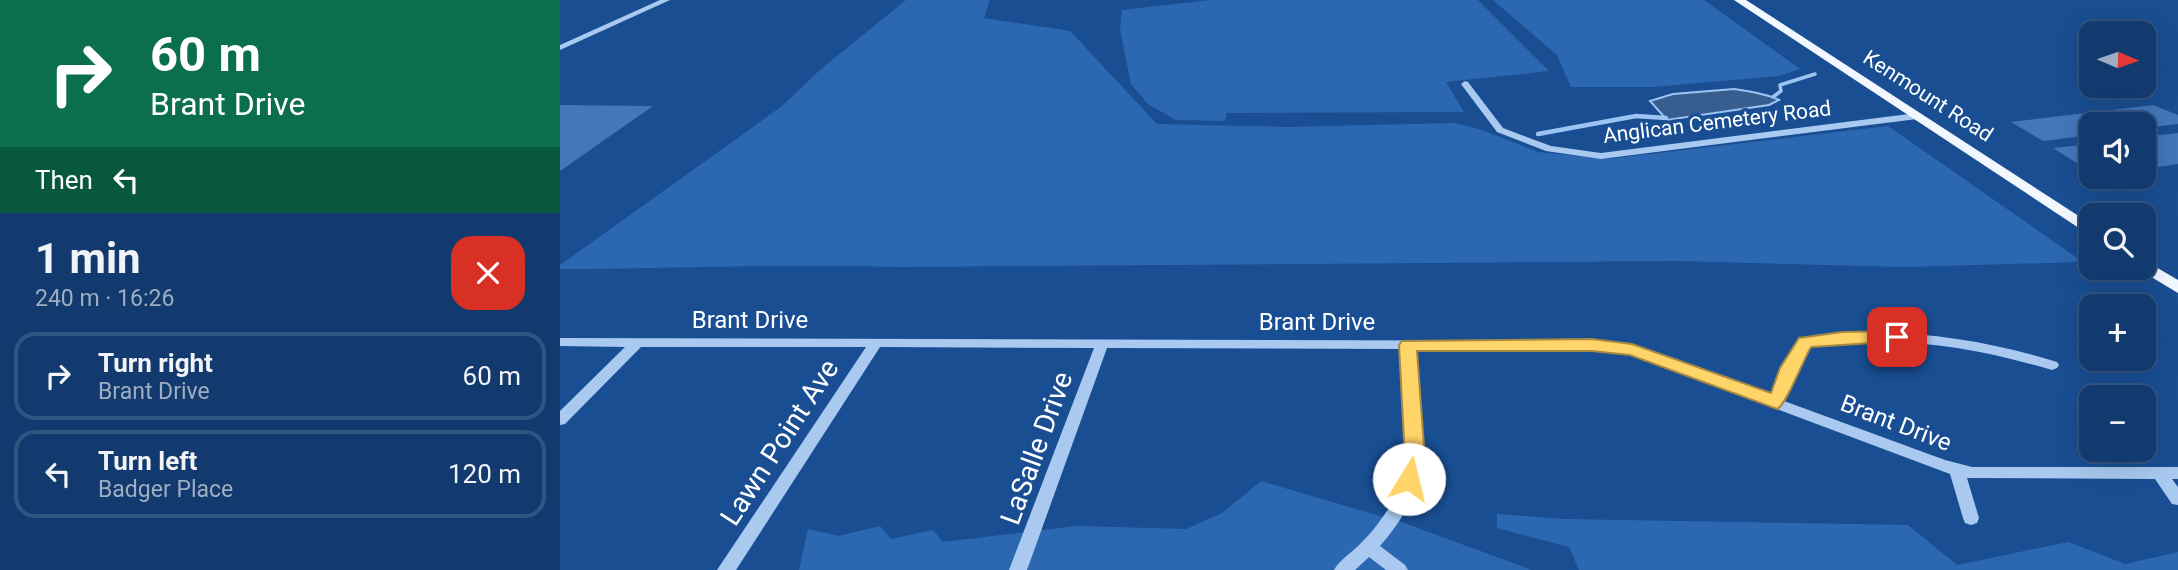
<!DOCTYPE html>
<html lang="en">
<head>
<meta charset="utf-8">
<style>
	:root { --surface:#133a6e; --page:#204576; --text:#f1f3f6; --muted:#9dadc2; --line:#325481 }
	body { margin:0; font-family:Roboto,sans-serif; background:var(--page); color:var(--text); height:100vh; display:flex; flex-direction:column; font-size:26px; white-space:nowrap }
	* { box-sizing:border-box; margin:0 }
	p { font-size:23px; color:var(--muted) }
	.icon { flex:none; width:38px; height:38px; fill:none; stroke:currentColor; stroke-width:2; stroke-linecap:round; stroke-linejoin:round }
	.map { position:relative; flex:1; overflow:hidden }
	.panel { display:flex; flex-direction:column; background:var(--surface); width:560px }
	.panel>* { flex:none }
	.banner { background:#0b6e4f; color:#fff; overflow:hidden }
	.needle { width:46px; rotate:92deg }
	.tools { position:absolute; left:1519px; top:21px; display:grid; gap:14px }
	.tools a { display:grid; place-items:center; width:77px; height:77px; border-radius:14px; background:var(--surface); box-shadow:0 7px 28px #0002,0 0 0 2px var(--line); font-size:35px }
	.pin { position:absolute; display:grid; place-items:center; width:60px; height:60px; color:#fff; margin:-30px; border-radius:14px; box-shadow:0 4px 10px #0006 }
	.me { position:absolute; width:77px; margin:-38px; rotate:9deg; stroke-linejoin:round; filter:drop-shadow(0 0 5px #0008) }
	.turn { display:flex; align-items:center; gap:24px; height:147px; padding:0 35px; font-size:32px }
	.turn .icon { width:91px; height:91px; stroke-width:2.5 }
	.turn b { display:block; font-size:49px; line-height:60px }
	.then { display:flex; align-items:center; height:66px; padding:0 35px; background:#0003; gap:14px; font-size:26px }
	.round { display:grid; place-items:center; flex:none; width:74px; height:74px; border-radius:21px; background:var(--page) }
	.summary { display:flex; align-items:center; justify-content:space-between; height:119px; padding:0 35px }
	h1 { font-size:42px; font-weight:700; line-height:52px }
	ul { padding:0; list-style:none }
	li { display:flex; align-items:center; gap:21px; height:88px; margin:0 14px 10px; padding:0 21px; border:4px solid var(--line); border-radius:21px }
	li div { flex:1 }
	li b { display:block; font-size:26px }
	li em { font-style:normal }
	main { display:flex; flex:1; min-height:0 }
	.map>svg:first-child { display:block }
	.green { fill:#2c68b1 }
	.water { fill:#385e90; stroke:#9cc4f2; stroke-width:2 }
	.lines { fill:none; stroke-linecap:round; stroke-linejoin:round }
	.stream-far1 { stroke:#9cc4f2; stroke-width:3.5 }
	.stream { stroke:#9cc4f2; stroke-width:4.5 }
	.building { fill:#4277ba }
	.minor { fill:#a9c9f0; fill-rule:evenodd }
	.major { fill:#f2f7ff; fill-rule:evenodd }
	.route { fill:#ffd468; stroke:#a68a44; stroke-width:2 }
	.labels { text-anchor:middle; stroke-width:7; stroke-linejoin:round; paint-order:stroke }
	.far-street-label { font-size:21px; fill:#fff; stroke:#194e93 }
	.street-label { font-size:24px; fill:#fff; stroke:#194e93 }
	.near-street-label { font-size:28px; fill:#fff; stroke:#194e93 }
</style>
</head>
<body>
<main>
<section class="panel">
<div class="banner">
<div class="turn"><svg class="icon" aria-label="right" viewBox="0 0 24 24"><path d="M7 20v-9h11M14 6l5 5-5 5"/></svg><div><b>60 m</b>Brant Drive</div></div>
<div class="then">Then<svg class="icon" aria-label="left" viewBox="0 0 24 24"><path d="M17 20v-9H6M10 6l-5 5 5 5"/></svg></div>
</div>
<div class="summary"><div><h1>1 min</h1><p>240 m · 16:26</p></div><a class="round" style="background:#d93025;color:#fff"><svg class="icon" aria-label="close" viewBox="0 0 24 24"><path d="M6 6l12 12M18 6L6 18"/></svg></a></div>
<ul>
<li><svg class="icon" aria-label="right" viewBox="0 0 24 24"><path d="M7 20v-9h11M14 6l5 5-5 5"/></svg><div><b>Turn right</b><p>Brant Drive</p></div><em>60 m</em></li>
<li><svg class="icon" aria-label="left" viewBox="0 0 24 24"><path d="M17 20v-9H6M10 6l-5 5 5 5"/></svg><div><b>Turn left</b><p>Badger Place</p></div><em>120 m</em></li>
</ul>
</section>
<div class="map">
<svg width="1618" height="570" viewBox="0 0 1618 570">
	<rect width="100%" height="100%" fill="#194e93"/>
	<g class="green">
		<path d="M346 0H430L424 18 510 31 597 124 729 127 895 123 922 130 978 152 1048 159 1328 126 1523 262 1344 267 1117 261 341 267C227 263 114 269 0 269V265L222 106 261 69Z"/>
		<polygon points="650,0 918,0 989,71 886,82 904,112 667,113 665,121 616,120 588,104 571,84 560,29 562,10"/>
		<polygon points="933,0 1144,0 1240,69 1219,76 1093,87 1011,87 997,55"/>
		<polygon points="701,481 844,523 972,570 239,570 248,529 279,536 320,526 331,539 373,530 383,542 517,526 626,529 662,513"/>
		<polygon points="937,514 1005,519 1348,525 1397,565 1508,542 1565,564 1618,552 1618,570 1019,570 1009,547 937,528"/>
	</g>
	<path class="water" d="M1174 89C1187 91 1208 94 1219 100L1209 105 1107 120 1090 101 1113 94Z"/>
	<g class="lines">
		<polyline class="stream-far1" points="1213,97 1221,91 1220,85 1255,74"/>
		<polyline class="stream" points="978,134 1076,116 1106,118"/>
	</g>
	<g class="building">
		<polygon points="0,105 93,106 0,171"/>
		<polygon points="1593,105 1618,115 1618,124 1584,128 1584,124 1531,124 1531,135 1483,141 1451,122"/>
		<polygon points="1618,133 1618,164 1584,169 1584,137"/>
		<polygon points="1531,144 1531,172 1493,148"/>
	</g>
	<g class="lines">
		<g class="minor">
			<polygon points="100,0 110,0 0,50 0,45"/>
			<polygon points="905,81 908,82 943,128 991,146 1041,153 1357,113 1362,116 1357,119 1041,159 986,151 937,132 901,84"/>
			<path d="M1309 333C1375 332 1435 343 1497 362L1499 365 1497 368 1492 370C1403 344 1341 336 1249 347L1236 368 1224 401 1385 460 1412 467H1618V479H1612L1618 487V505L1612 504 1595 479 1407 478 1419 518 1417 523 1411 525 1405 523 1403 518 1390 474 1070 354 1032 349H855C861 429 880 478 820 546L845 565 848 570H826L809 557 795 570H774C780 559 793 552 801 543 809 535 816 527 822 518 861 466 845 408 842 349L547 348 467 570H449L534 348 320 347 176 570H157L306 347H81L5 424 0 425V411L65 347 0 346V338L1032 341 1077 347 1212 397 1222 368 1240 340Z"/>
		</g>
		<g class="major">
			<polygon points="1174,0 1186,0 1531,224 1531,236"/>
			<polygon points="1584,260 1618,280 1618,293 1578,269 1584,268"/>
		</g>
	</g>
	<path class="route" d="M1337 331 1343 333 1345 337 1343 341 1251 347C1243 360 1226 406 1217 409L1070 355 1032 351H857L865 460 856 485H841L838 479 845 460 839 345 842 341 1032 339 1072 344 1211 393 1220 368 1239 338 1282 332Z"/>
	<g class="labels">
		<g class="far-street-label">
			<text transform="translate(1368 96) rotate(33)" y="7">Kenmount Road</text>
			<text transform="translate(1157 122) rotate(-7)" y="7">Anglican Cemetery Road</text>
		</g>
		<g class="street-label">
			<text x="190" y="328">Brant Drive</text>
			<text x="757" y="330">Brant Drive</text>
			<text transform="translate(1336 423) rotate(21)" y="8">Brant Drive</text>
		</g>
		<g class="near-street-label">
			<text transform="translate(219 442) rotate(-57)" y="10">Lawn Point Ave</text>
			<text transform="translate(476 448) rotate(-70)" y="10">LaSalle Drive</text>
		</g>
	</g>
</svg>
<div class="tools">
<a><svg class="needle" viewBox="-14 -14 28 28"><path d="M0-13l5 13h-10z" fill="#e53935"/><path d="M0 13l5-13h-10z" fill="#9dadc2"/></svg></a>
<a><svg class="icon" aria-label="sound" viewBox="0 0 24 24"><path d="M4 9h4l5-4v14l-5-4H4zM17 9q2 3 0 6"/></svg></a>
<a><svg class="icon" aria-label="search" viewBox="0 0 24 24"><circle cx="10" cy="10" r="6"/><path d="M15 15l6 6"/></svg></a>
<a>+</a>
<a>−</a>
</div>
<div class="pin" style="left:1337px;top:337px;background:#d93025"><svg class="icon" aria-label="arrive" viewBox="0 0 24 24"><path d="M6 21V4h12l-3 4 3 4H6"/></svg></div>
<svg class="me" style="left:849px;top:479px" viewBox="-20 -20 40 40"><circle r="19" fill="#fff"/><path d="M0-13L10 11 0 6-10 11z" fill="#ffd468"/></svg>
</div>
</main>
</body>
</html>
